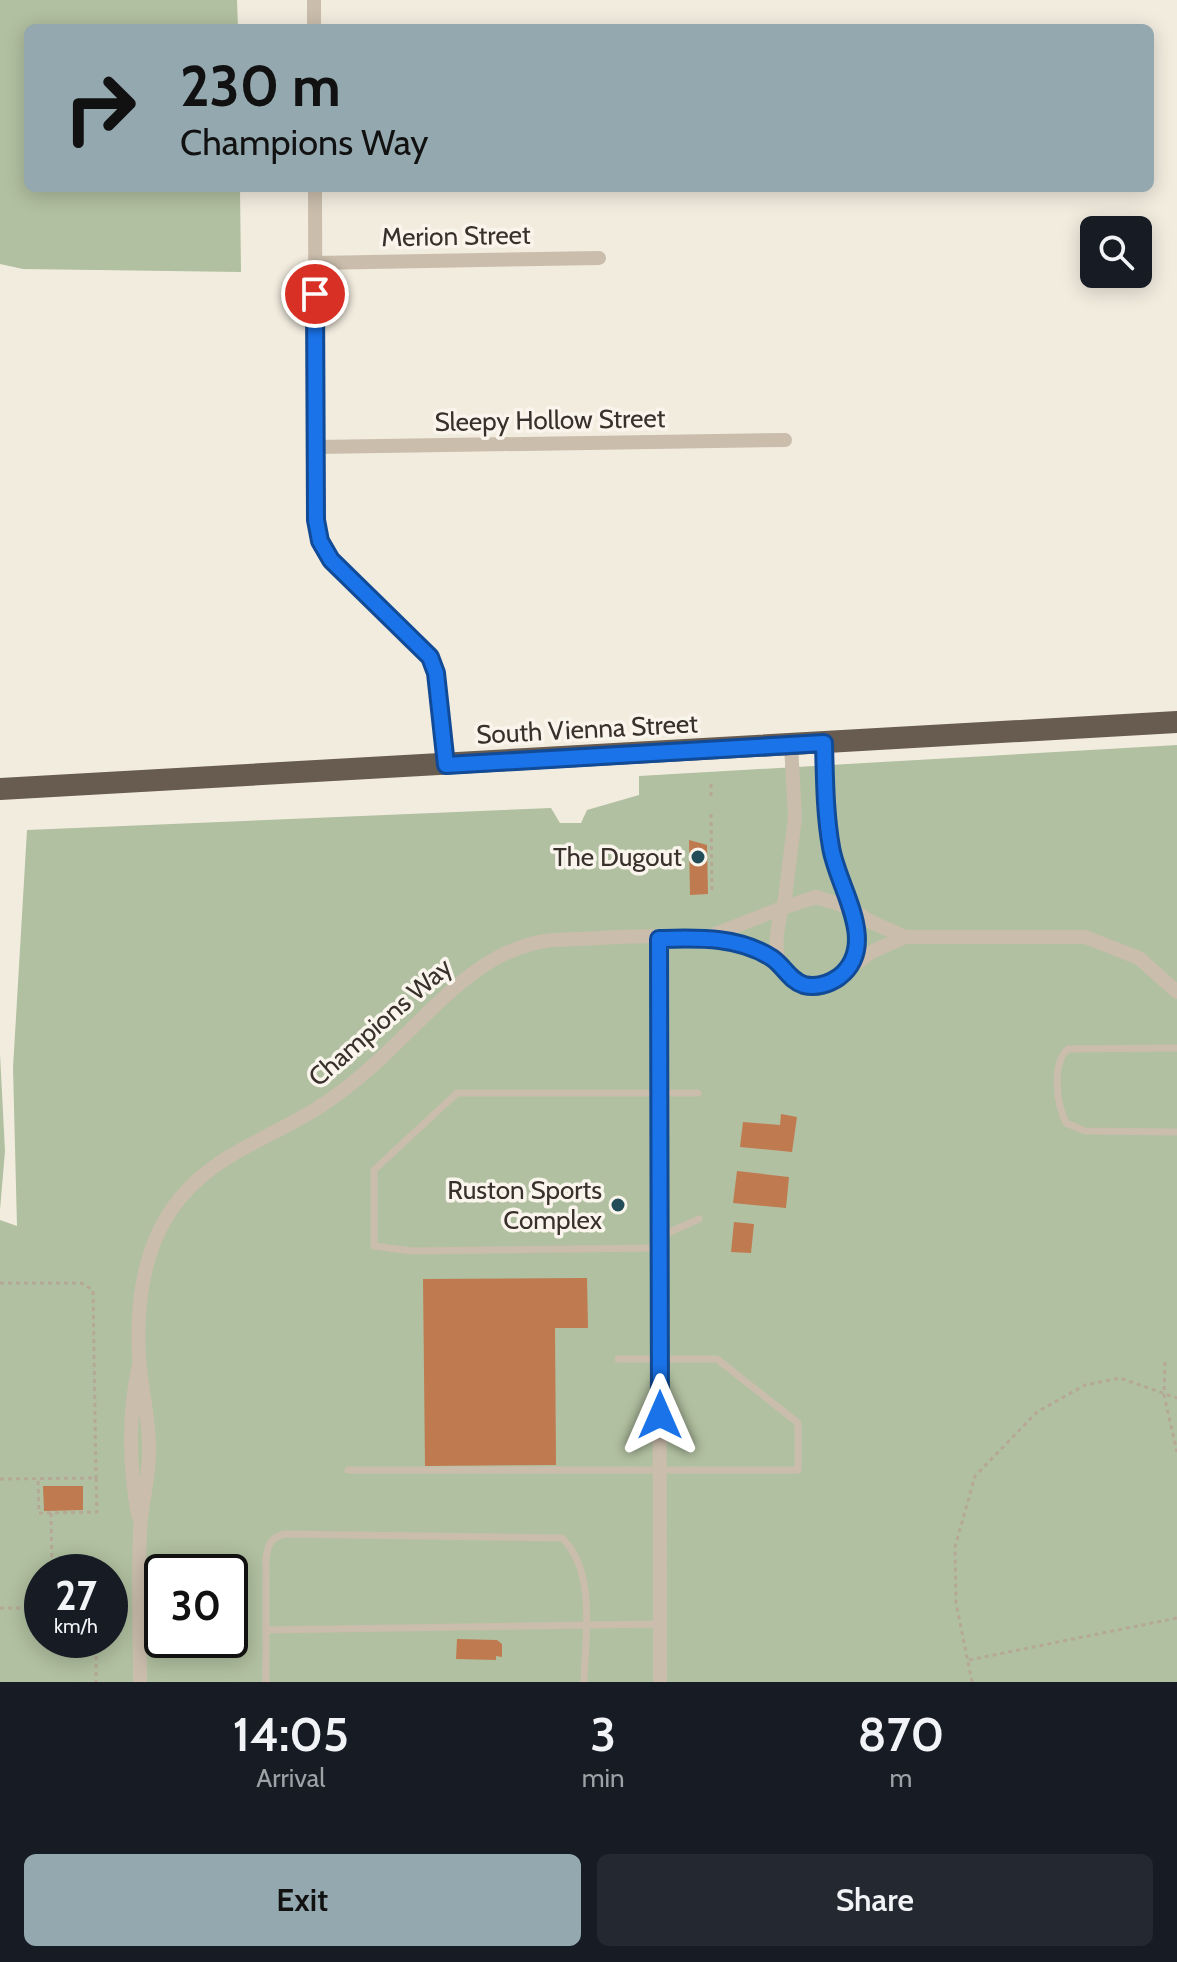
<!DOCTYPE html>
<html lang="en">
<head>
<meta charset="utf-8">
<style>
	:root { --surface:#171b24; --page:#242831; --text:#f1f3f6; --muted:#9ea1a6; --accent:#94a8af }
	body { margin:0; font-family:Cabin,sans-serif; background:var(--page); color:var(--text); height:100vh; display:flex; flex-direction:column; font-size:30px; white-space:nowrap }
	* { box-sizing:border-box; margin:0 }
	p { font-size:26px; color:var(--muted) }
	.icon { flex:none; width:44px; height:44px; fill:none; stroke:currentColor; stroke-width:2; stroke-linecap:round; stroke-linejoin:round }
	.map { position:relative; height:1682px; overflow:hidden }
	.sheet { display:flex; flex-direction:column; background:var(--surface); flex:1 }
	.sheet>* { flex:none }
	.top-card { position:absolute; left:24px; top:24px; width:1130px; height:168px; border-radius:12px; box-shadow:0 4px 20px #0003; background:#94a8af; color:#111; overflow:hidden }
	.controls { position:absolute; left:1080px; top:216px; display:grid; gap:16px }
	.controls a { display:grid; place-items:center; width:72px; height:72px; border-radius:12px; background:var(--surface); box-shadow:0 4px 20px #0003; font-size:40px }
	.speed { position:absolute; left:24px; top:1554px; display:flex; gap:16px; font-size:40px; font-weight:700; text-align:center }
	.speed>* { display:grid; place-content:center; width:104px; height:104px; border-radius:50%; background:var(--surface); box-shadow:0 4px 20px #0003; line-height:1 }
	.speed small { font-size:20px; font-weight:400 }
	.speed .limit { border:4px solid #111; border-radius:12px; background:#fff; color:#111 }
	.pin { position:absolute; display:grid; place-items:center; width:68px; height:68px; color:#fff; margin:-34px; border:4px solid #fff; border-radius:50%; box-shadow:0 2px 8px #0007 }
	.me { position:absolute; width:88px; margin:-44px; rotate:0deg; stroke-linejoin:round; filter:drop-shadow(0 0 6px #0008) }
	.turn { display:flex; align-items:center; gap:28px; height:168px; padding:0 24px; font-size:36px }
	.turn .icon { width:104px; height:104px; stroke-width:2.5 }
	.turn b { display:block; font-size:56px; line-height:68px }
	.eta { display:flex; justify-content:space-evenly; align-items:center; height:136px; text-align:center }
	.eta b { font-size:48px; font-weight:600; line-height:56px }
	.cta { display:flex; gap:16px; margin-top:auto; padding:16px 24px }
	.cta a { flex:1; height:92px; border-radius:12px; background:var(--accent); color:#111; font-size:32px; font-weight:600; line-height:92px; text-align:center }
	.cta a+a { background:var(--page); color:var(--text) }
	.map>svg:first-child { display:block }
	.green { fill:#b1c0a0; fill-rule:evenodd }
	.building { fill:#c07a4f }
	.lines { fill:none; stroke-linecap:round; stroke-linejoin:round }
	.path { stroke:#b5a896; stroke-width:3; stroke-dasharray:4 4; stroke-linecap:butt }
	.service { stroke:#cabdac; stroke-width:7 }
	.minor { stroke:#cabdac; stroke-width:14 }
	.trunk { stroke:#685b4f; stroke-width:22 }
	.route-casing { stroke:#114b97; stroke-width:20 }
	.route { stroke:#1a73e8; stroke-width:14 }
	.poi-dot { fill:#224d58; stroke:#f9f5ec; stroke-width:3 }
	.labels { text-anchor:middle; stroke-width:7; stroke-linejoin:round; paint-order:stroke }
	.street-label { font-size:26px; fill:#38302a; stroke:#f9f5ec }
	.poi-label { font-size:26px; fill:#38302a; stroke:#f9f5ec; text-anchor:end }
</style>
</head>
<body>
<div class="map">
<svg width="1177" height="1682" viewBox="0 0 1177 1682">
	<rect width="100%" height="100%" fill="#f2ecdf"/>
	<g class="green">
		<polygon points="0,0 237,0 238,28 28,28 28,188 240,188 241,272 23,269 0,264"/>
		<path d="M1177 745V1682H0V1220L17 1226 13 1068 27 830 551 808 560 823H581L587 810 639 795V776ZM42 1572H110V1640H42ZM162 1572H230V1640H162Z"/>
		<polygon points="0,1054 5,1151 0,1210"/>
	</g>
	<g class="building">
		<polygon points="689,840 707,845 708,894 690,895"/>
		<polygon points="781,1114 797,1117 792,1152 740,1147 743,1122 780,1125"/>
		<polygon points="737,1171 789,1177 786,1208 733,1203"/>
		<polygon points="734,1222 754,1224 751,1253 731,1252"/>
		<polygon points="587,1278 588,1328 555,1328 556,1465 425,1466 423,1279"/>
		<polygon points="43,1486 83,1486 83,1510 44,1511"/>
		<polygon points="457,1639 497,1640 502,1644 502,1657 496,1656 496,1660 456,1659"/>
	</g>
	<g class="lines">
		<g class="path">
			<polyline points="711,784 711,796"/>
			<polyline points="711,814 712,894"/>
			<polyline points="0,1283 81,1283 93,1290 96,1478"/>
			<polyline points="1165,1362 1164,1395 1177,1452"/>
			<polyline points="0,1479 96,1478 97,1512 39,1513 38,1479"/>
			<polyline points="51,1513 52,1572"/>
			<polyline points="0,1608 42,1608"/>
			<polyline points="96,1640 96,1682"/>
			<polyline points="969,1660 1177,1618"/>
			<polyline points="972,1682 956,1603 955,1547 975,1476 1037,1412 1085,1385 1120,1378 1177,1398"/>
		</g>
		<g class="service">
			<path d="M1177 1048 1068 1049C1051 1064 1057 1105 1066 1123L1085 1131 1177 1132"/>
			<polyline points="661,1236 699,1219"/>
			<polyline points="660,1248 412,1251 374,1246 374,1170 457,1093 698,1093"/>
			<polyline points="348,1470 798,1470 798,1423 717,1359 618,1359"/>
			<polyline points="266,1630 660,1624"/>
			<path d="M266 1682V1559C268 1544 270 1538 285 1534L562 1538C597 1572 585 1638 584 1682"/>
		</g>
		<g class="minor">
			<polyline points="314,0 314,28"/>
			<polyline points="315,188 316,520 320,541 331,560 430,657 439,690 446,765"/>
			<polyline points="315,263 599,258"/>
			<polyline points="316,447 785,440"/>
			<polyline points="824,743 830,846 848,905"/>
			<path d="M816 897 851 908C875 978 803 1013 780 964 773 948 778 925 782 908Z"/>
			<polyline points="784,906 795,817 791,745"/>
			<polyline points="851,908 869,921 905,937 1085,937 1139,958 1177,992"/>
			<polyline points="708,937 782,908"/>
			<polyline points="659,939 660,1682"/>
			<polyline points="850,968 871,952 905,937"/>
			<path d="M138 1515C129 1465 128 1418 138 1369"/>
			<path d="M140 1682C140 1632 138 1581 140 1531 141 1505 149 1479 149 1453 150 1420 141 1390 139 1357 136 1302 144 1241 181 1197 218 1153 270 1138 316 1109 335 1097 353 1083 369 1069 425 1021 476 947 553 940 624 939 718 923 779 962"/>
		</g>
		<polyline class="trunk" points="0,789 1177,722"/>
	</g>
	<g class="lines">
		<defs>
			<path id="route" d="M315 294 316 520 320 541 331 560 430 657 436 673 446 765 824 743C825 778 825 813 831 847 837 887 881 944 839 977 829 984 816 988 804 985 789 980 784 966 772 958 738 936 698 938 659 939L660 1415"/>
		</defs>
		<use href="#route" class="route-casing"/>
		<use href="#route" class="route"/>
	</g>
	<g class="poi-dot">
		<circle cx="698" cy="857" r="8"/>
		<circle cx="618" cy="1205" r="8"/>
	</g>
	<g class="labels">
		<g class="street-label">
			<text transform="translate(456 236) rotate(-1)" y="9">Merion Street</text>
			<text transform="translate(550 420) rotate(-1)" y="9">Sleepy Hollow Street</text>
			<text transform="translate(587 729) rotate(-3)" y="9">South Vienna Street</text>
			<text transform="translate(380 1022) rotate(-41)" y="9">Champions Way</text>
		</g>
		<g class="poi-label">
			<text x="682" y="866">The Dugout</text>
			<text x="602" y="1199">Ruston Sports<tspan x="602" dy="30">Complex</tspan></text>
		</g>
	</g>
</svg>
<div class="controls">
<a><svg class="icon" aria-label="search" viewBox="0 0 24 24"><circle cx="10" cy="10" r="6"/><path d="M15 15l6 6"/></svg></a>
</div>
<div class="speed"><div>27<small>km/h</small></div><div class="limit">30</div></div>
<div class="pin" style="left:315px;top:294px;background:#d93025"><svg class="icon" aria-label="arrive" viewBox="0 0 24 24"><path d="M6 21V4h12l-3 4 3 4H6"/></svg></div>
<svg class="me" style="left:660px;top:1415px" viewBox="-20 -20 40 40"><path d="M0-17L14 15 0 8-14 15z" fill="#1a73e8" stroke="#fff" stroke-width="4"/></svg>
<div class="top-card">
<div class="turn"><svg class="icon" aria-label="right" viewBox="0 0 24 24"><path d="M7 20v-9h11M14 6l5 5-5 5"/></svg><div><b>230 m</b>Champions Way</div></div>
</div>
</div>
<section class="sheet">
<div class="eta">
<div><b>14:05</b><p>Arrival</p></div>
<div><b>3</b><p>min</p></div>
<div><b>870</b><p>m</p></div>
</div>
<div class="cta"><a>Exit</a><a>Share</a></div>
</section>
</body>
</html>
